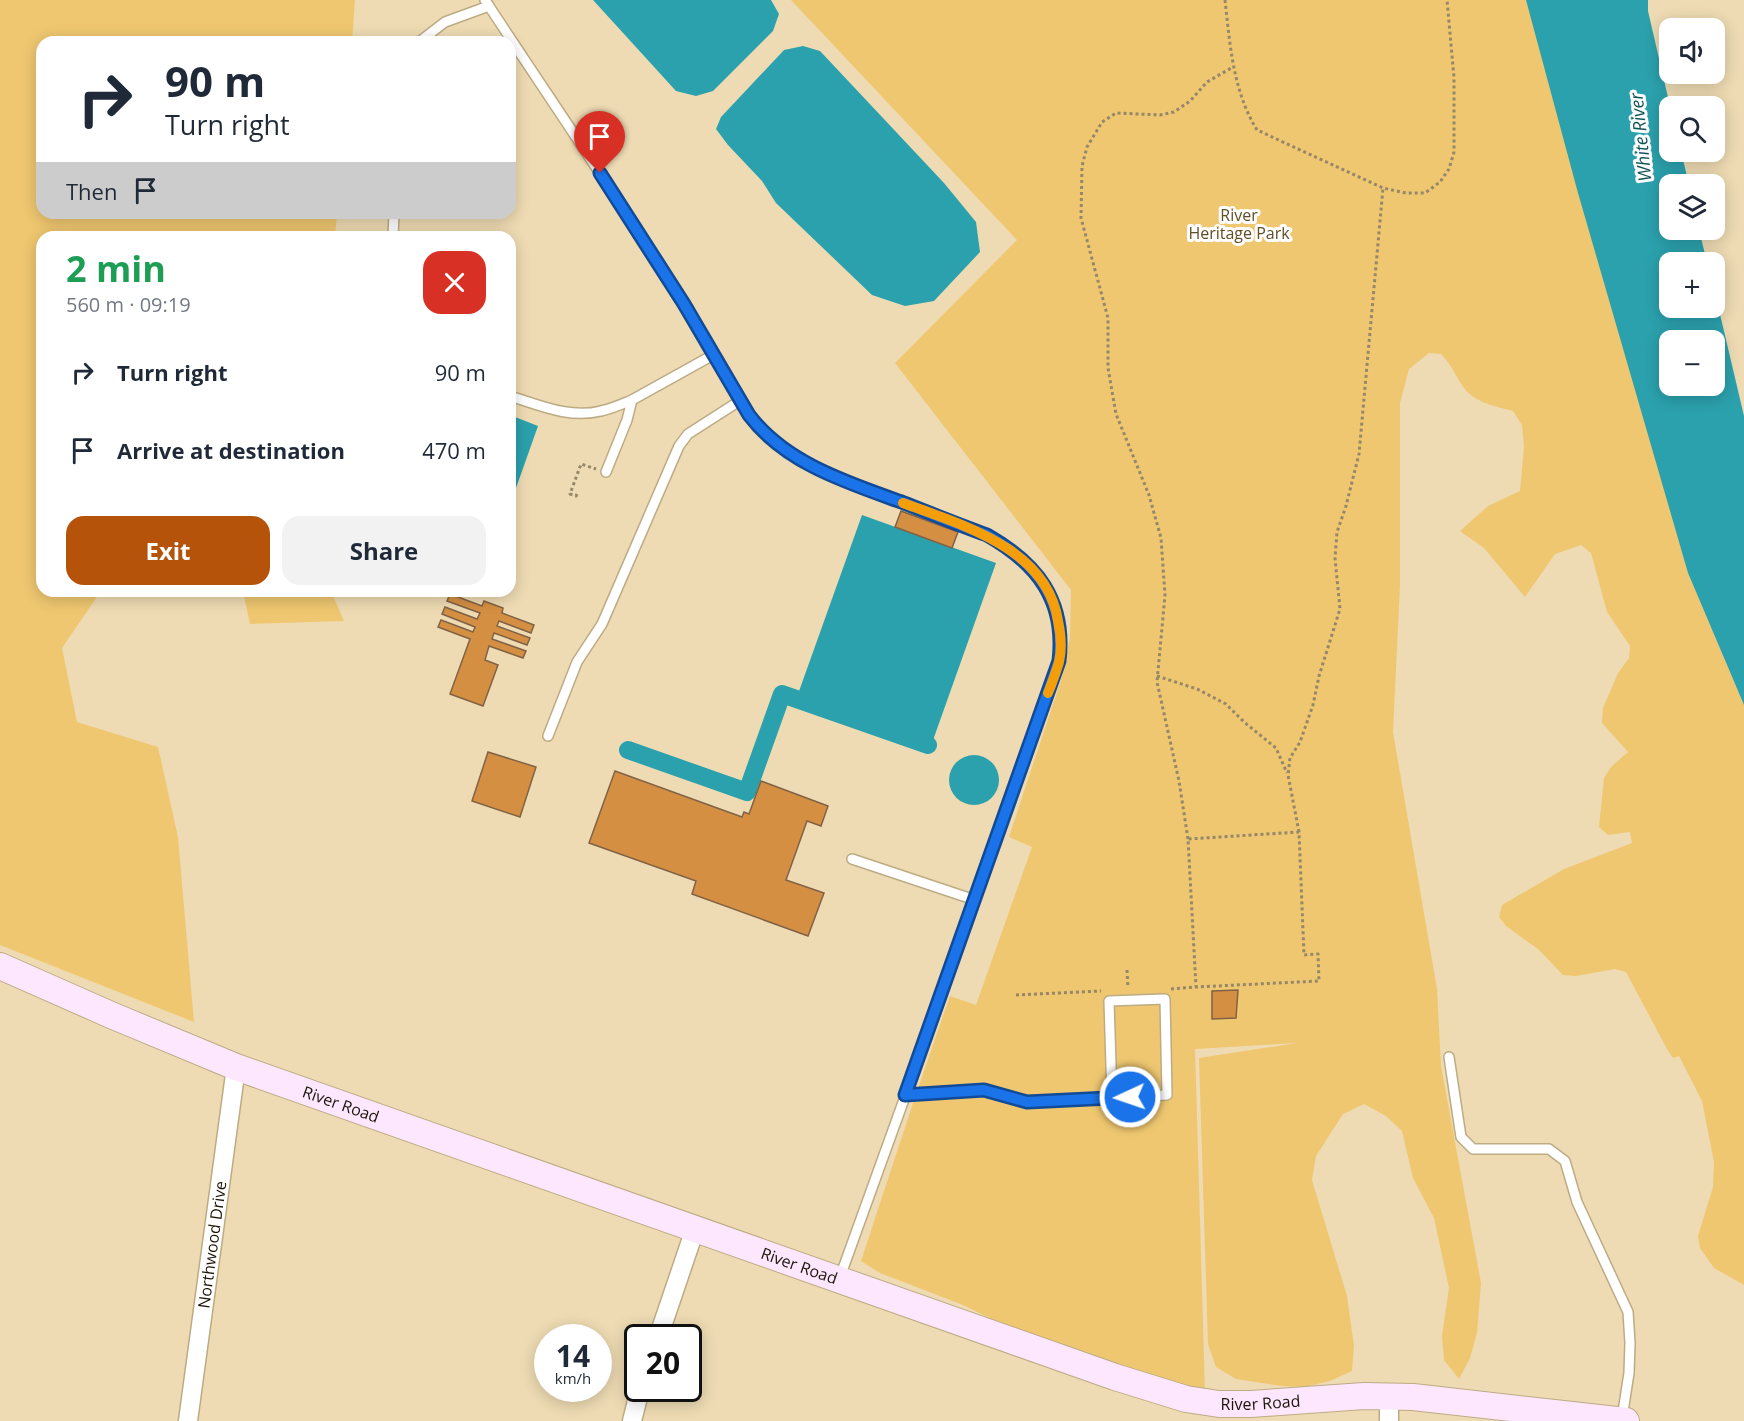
<!DOCTYPE html>
<html lang="en">
<head>
<meta charset="utf-8">
<style>
	:root { --surface:#fff; --page:#f2f2f3; --text:#1f2937; --muted:#747a83; --accent:#b45309 }
	body { margin:0; font-family:"Open Sans",sans-serif; background:var(--page); color:var(--text); height:100vh; display:flex; flex-direction:column; font-size:22px; white-space:nowrap }
	* { box-sizing:border-box; margin:0 }
	p { font-size:20px; color:var(--muted) }
	.icon { flex:none; width:33px; height:33px; fill:none; stroke:currentColor; stroke-width:2; stroke-linecap:round; stroke-linejoin:round }
	.map { position:relative; flex:1; overflow:hidden }
	.panel { position:absolute; left:36px; top:231px; width:480px; height:366px; display:flex; flex-direction:column; background:var(--surface); border-radius:18px; box-shadow:0 3px 15px #0003 }
	.panel>* { flex:none }
	.banner { position:absolute; left:36px; top:36px; width:480px; height:183px; border-radius:18px; box-shadow:0 3px 15px #0003; background:#fff; color:var(--text); overflow:hidden }
	.tools { position:absolute; left:1659px; top:18px; display:grid; gap:12px }
	.tools a { display:grid; place-items:center; width:66px; height:66px; border-radius:12px; background:var(--surface); box-shadow:0 3px 15px #0003; font-size:30px }
	.speed { position:absolute; left:534px; top:1324px; display:flex; gap:12px; font-size:30px; font-weight:700; text-align:center }
	.speed>* { display:grid; place-content:center; width:78px; height:78px; border-radius:50%; background:var(--surface); box-shadow:0 3px 15px #0003; line-height:1 }
	.speed small { font-size:15px; font-weight:400 }
	.speed .limit { border:3px solid #111; border-radius:9px; background:#fff; color:#111 }
	.pin { position:absolute; display:grid; place-items:center; width:51px; height:51px; color:#fff; margin:-62px -26px; border-radius:50% 50% 50% 0; rotate:-45deg; box-shadow:0 0 6px #0007 }
	.pin .icon { rotate:45deg }
	.me { position:absolute; width:66px; margin:-33px; rotate:267deg; stroke-linejoin:round; filter:drop-shadow(0 0 4px #0008) }
	.turn { display:flex; align-items:center; gap:21px; height:126px; padding:0 30px; font-size:27px }
	.turn .icon { width:78px; height:78px; stroke-width:2.5 }
	.turn b { display:block; font-size:42px; line-height:51px }
	.then { display:flex; align-items:center; height:57px; padding:0 30px; background:#0003; gap:12px; font-size:22px }
	.round { display:grid; place-items:center; flex:none; width:63px; height:63px; border-radius:18px; background:var(--page) }
	.overview { display:flex; align-items:center; justify-content:space-between; height:102px; padding:0 30px }
	h1 { font-size:36px; font-weight:700; line-height:45px; color:#1e9e55 }
	.primary-button { display:flex; gap:12px; margin-top:auto; padding:12px 30px }
	.primary-button a { flex:1; height:69px; border-radius:18px; background:var(--accent); color:#fff; font-size:24px; font-weight:700; line-height:69px; text-align:center }
	.primary-button a+a { background:var(--page); color:var(--text) }
	ul { padding:0; list-style:none }
	li { display:flex; align-items:center; gap:18px; height:78px; padding:0 30px }
	li div { flex:1 }
	li b { display:block; font-size:22px }
	li em { font-style:normal }
	.map>svg:first-child { display:block }
	.green { fill:#efc770 }
	.water { fill:#2ba1ad; fill-rule:evenodd }
	.lines { fill:none; stroke-linecap:round; stroke-linejoin:round }
	.canal { stroke:#2ba1ad; stroke-width:18 }
	.building { fill:#d58f42; stroke:#806346; stroke-width:1.5 }
	.lane-casing { stroke:#bdab84; stroke-width:12 }
	.street-casing { stroke:#bdab84; stroke-width:21 }
	.secondary-casing { stroke:#bdab84; stroke-width:28 }
	.path { stroke:#95876a; stroke-width:3; stroke-dasharray:3 3; stroke-linecap:butt }
	.lane { stroke:#fff; stroke-width:9 }
	.street { stroke:#fff; stroke-width:18 }
	.secondary { stroke:#fde7fe; stroke-width:26 }
	.route-casing { stroke:#114b97; stroke-width:15 }
	.route { stroke:#1a73e8; stroke-width:10 }
	.slow { stroke:#f59e0b; stroke-width:10 }
	.labels { text-anchor:middle; stroke-width:6; stroke-linejoin:round; paint-order:stroke }
	.park-label { font-size:16px; fill:#614f26; stroke:#fefefe }
	.street-label { font-size:16px; fill:#1c1507; stroke:#fefefe }
	.water-label { font-size:18px; font-style:italic; fill:#125359; stroke:#fefefe }
</style>
</head>
<body>
<div class="map">
<svg width="1744" height="1421" viewBox="0 0 1744 1421">
	<rect width="100%" height="100%" fill="#eedbb3"/>
	<g class="green">
		<polygon points="0,0 355,0 352,42 42,42 42,213 337,213 335,237 42,237 42,591 101,591 62,648 77,722 158,747 178,837 194,1022 0,945"/>
		<path d="M791 0H1527L1688 573 1744 705V1285L1714 1268 1700 1248 1698 1236 1713 1187 1714 1162 1702 1101 1679 1056 1673 1058 1667 1049 1626 972 1615 969 1576 976 1563 975 1538 949 1506 926 1499 917 1502 905 1564 869 1632 843 1630 832 1608 835 1599 827 1604 778 1611 767 1628 752 1602 723 1603 708 1618 673 1629 658 1630 646 1607 612 1591 553 1581 545 1555 554 1525 597 1484 548 1460 531 1488 506 1520 491 1524 447 1522 425 1513 411C1492 405 1472 403 1460 382 1454 372 1450 363 1441 354L1429 353 1409 369 1400 403V585L1393 732 1437 989 1441 1066 1481 1283 1477 1333 1470 1358 1459 1379 1444 1360 1442 1336 1449 1288 1434 1218 1413 1178 1402 1131 1386 1116 1364 1104 1343 1114 1316 1156 1312 1180 1347 1296 1354 1346 1352 1371 1330 1381 1305 1387 1282 1386 1236 1379 1216 1367 1208 1344 1199 1058 1297 1043 1195 1049 1205 1392 1176 1387 1022 1334 963 1305 880 1273 861 1261 914 1100 950 996 976 1005 1032 847 1009 837 1061 680 1070 638 1071 590 895 363 1017 240Z"/>
		<polygon points="243,591 331,591 344,621 250,624"/>
	</g>
	<g class="water">
		<polygon points="593,0 771,0 779,14 773,31 713,91 696,96 676,91"/>
		<path d="M1526 0H1648V11L1670 106V152H1681L1689 184H1670V230H1699L1707 262H1670V308H1714L1715 293 1744 416V705L1688 573 1578 193ZM1714 340V386H1670V340Z"/>
		<polygon points="803,46 820,51 944,183 976,222 980,252 934,301 905,306 872,295 776,203 762,181 728,145 716,129 721,117 784,50"/>
		<polygon points="510,415 538,426 510,505"/>
		<polygon points="862,515 996,563 932,743 798,694"/>
		<circle cx="974" cy="780" r="25"/>
	</g>
	<g class="lines">
		<polyline class="canal" points="628,750 747,792 782,694 928,745"/>
	</g>
	<g class="building">
		<polygon points="901,511 958,532 952,548 895,527"/>
		<polygon points="450,594 482,606 484,601 503,608 502,613 534,625 531,633 499,621 497,626 530,638 527,645 494,633 492,639 526,651 523,658 489,646 485,660 498,665 483,706 450,694 470,639 438,627 441,620 473,632 475,627 442,614 445,607 477,619 480,613 447,601"/>
		<polygon points="488,752 536,767 520,817 472,801"/>
		<polygon points="615,771 742,817 744,812 749,814 761,781 828,806 821,826 807,821 786,880 824,893 808,936 692,894 696,881 589,843"/>
		<polygon points="1238,990 1236,1018 1212,1019 1212,991"/>
	</g>
	<g class="lines">
		<defs>
			<g id="lane">
				<path d="M485 0C575 137 670 272 749 415L762 432 778 445 827 474 986 535C1038 563 1066 601 1059 661L942 994 840 1277"/>
				<polyline points="419,42 445,22 489,6"/>
				<polyline points="393,237 394,213"/>
				<path d="M510 396C539 405 570 419 601 411 611 409 622 404 632 400"/>
				<polyline points="606,472 627,420 632,400 713,355"/>
				<polyline points="548,736 577,662 602,624 679,446 688,434 741,400"/>
				<polyline points="852,859 975,900"/>
				<polyline points="1449,1057 1461,1137 1473,1149 1549,1149 1565,1161 1577,1202 1628,1312 1630,1343 1629,1373 1622,1418"/>
				<polyline points="905,1095 984,1090 1027,1102 1167,1095 1165,999 1109,1001 1112,1098"/>
			</g>
			<g id="street">
				<polyline points="658,1338 695,1229"/>
				<path id="s1" d="M188 1421 236 1067"/>
				<polyline points="632,1421 640,1389"/>
				<polyline points="1389,1421 1389,1396"/>
			</g>
			<g id="secondary">
				<path id="s2" d="M0 966 111 1015 236 1067 1115 1377 1186 1399 1219 1404H1251L1364 1396 1413 1397 1626 1421"/>
			</g>
		</defs>
		<use href="#lane" class="lane-casing"/>
		<use href="#street" class="street-casing"/>
		<use href="#secondary" class="secondary-casing"/>
		<g class="path">
			<path d="M1225 0C1230 45 1233 91 1257 130L1383 188 1406 193H1425L1440 182 1449 169 1454 152V78L1447 0"/>
			<polyline points="577,494 576,496 570,494 581,464 596,469"/>
			<polyline points="1157,676 1197,689 1226,704 1244,722 1276,748 1287,773"/>
			<polyline points="1299,832 1288,775 1290,758 1300,742 1313,705 1319,676 1340,609 1335,558 1337,532 1346,506 1359,454 1383,188"/>
			<polyline points="1188,839 1179,781 1157,682 1165,595 1161,538 1149,495 1116,414 1108,368 1108,318 1081,218 1082,166 1087,147 1102,122 1116,113 1160,115 1174,112 1190,101 1207,82 1233,67"/>
			<polyline points="1127,970 1128,988"/>
			<polyline points="1171,989 1196,987 1319,981 1318,954 1304,955 1299,832 1188,839 1196,987"/>
			<polyline points="1016,995 1101,991"/>
		</g>
		<use href="#lane" class="lane"/>
		<use href="#street" class="street"/>
		<use href="#secondary" class="secondary"/>
	</g>
	<g class="lines">
		<defs>
			<path id="route" d="M600 173 684 304 749 415C786 464 849 483 904 503 932 514 959 525 987 535 1038 564 1066 601 1059 661L905 1095 984 1090 1027 1102 1130 1097"/>
		</defs>
		<use href="#route" class="route-casing"/>
		<use href="#route" class="route"/>
		<path class="slow" d="M903 503C962 525 1047 548 1058 621 1061 635 1062 649 1059 662 1056 672 1052 683 1048 693"/>
	</g>
	<g class="labels">
		<g class="park-label">
			<text x="1239" y="221">River<tspan x="1239" dy="18">Heritage Park</tspan></text>
		</g>
		<g class="street-label">
			<text dy="6" stroke="none"><textPath href="#s2" startOffset="368">River Road</textPath></text>
			<text dy="6" stroke="none"><textPath href="#s1" startOffset="178">Northwood Drive</textPath></text>
			<text dy="6" stroke="none"><textPath href="#s2" startOffset="854">River Road</textPath></text>
			<text dy="6" stroke="none"><textPath href="#s2" startOffset="1338">River Road</textPath></text>
		</g>
		<g class="water-label">
			<text transform="translate(1641 137) rotate(-96)" y="6">White River</text>
		</g>
	</g>
</svg>
<div class="tools">
<a><svg class="icon" aria-label="sound" viewBox="0 0 24 24"><path d="M4 9h4l5-4v14l-5-4H4zM17 9q2 3 0 6"/></svg></a>
<a><svg class="icon" aria-label="search" viewBox="0 0 24 24"><circle cx="10" cy="10" r="6"/><path d="M15 15l6 6"/></svg></a>
<a><svg class="icon" aria-label="layers" viewBox="0 0 24 24"><path d="M12 4l9 5-9 5-9-5zM3 14l9 5 9-5"/></svg></a>
<a>+</a>
<a>−</a>
</div>
<div class="speed"><div>14<small>km/h</small></div><div class="limit">20</div></div>
<div class="pin" style="left:600px;top:173px;background:#d93025"><svg class="icon" aria-label="arrive" viewBox="0 0 24 24"><path d="M6 21V4h12l-3 4 3 4H6"/></svg></div>
<svg class="me" style="left:1130px;top:1097px" viewBox="-20 -20 40 40"><circle r="17" fill="#1a73e8" stroke="#fff" stroke-width="3"/><path d="M0-11L8 9 0 5-8 9z" fill="#fff"/></svg>
<div class="banner">
<div class="turn"><svg class="icon" aria-label="right" viewBox="0 0 24 24"><path d="M7 20v-9h11M14 6l5 5-5 5"/></svg><div><b>90 m</b>Turn right</div></div>
<div class="then">Then<svg class="icon" aria-label="arrive" viewBox="0 0 24 24"><path d="M6 21V4h12l-3 4 3 4H6"/></svg></div>
</div>
<section class="panel">
<div class="overview"><div><h1>2 min</h1><p>560 m · 09:19</p></div><a class="round" style="background:#d93025;color:#fff"><svg class="icon" aria-label="close" viewBox="0 0 24 24"><path d="M6 6l12 12M18 6L6 18"/></svg></a></div>
<ul>
<li><svg class="icon" aria-label="right" viewBox="0 0 24 24"><path d="M7 20v-9h11M14 6l5 5-5 5"/></svg><div><b>Turn right</b></div><em>90 m</em></li>
<li><svg class="icon" aria-label="arrive" viewBox="0 0 24 24"><path d="M6 21V4h12l-3 4 3 4H6"/></svg><div><b>Arrive at destination</b></div><em>470 m</em></li>
</ul>
<div class="primary-button"><a>Exit</a><a>Share</a></div>
</section>
</div>
</body>
</html>
